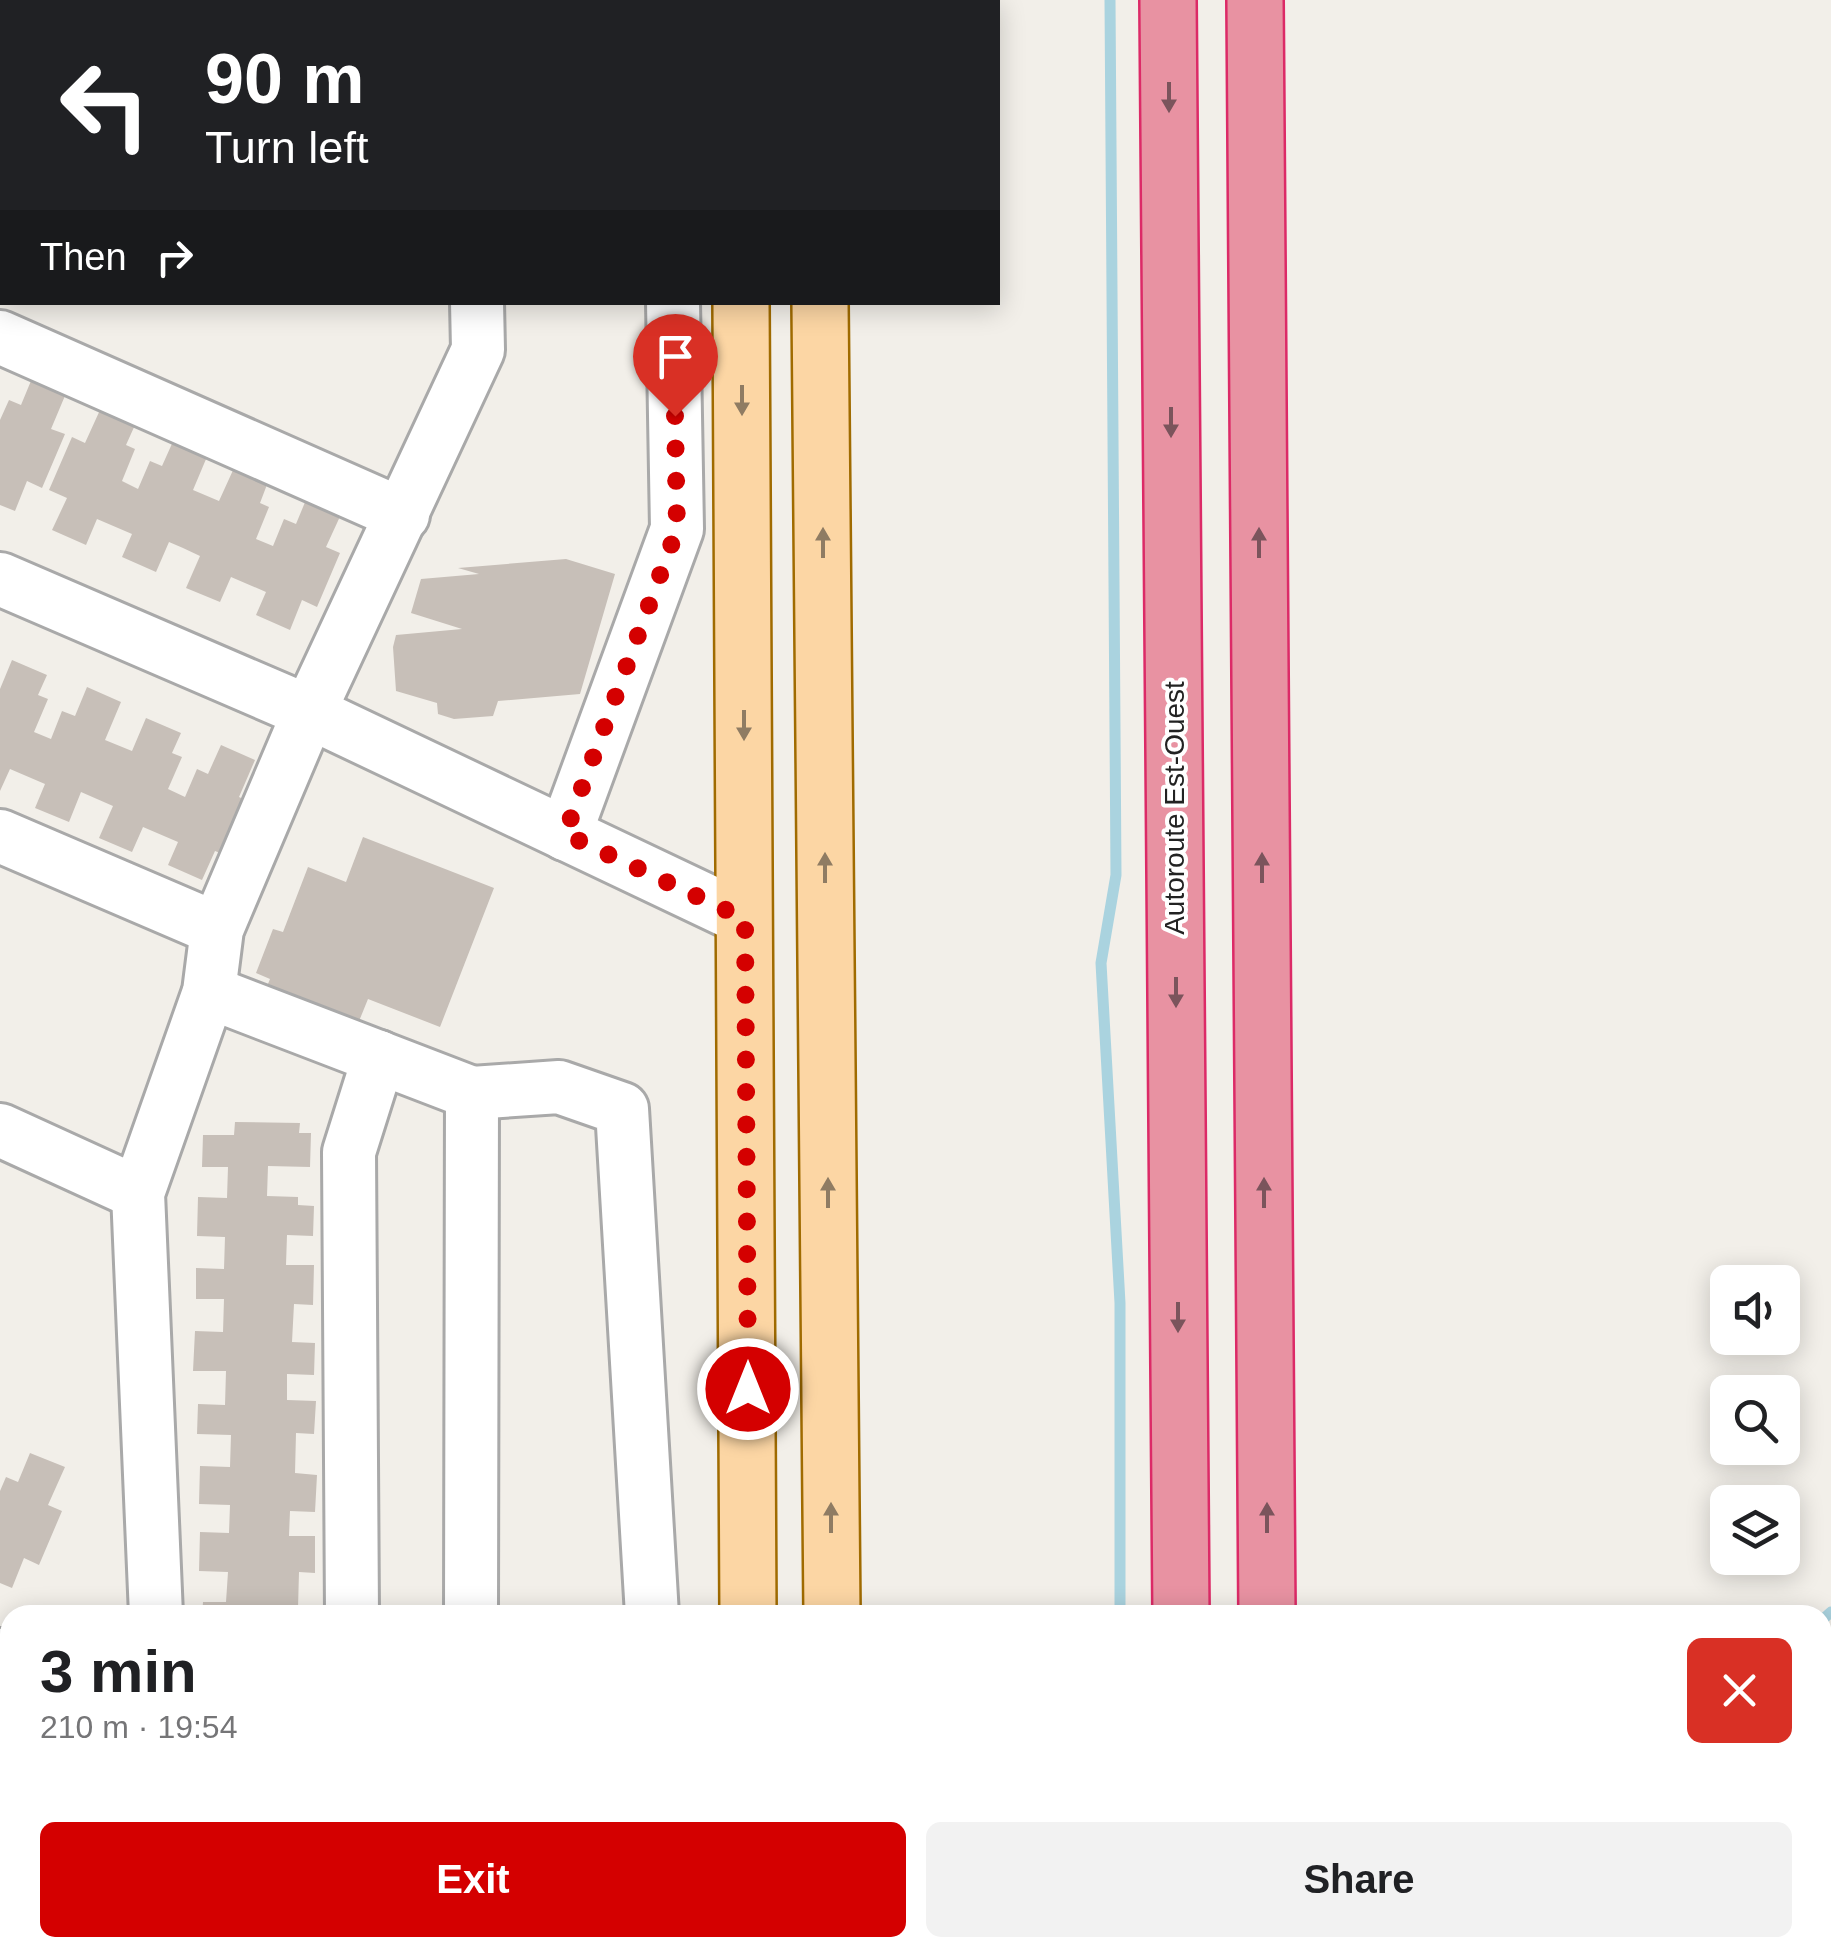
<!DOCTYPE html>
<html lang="en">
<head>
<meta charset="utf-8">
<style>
	:root { --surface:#fff; --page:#f2f2f2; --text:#202124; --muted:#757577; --accent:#d40000 }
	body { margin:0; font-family:Helvetica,sans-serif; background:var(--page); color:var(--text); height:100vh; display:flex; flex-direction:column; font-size:38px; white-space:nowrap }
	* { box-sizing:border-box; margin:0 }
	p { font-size:32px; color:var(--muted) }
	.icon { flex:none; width:55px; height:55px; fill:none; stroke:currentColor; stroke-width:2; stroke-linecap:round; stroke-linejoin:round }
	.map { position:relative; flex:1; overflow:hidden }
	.sheet { position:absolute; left:0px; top:1605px; width:1832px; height:352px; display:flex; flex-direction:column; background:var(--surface); border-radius:30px 30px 0 0; box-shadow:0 5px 25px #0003 }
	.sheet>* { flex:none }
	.guide { position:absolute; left:0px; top:0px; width:1000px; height:305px; box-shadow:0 5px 25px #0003; background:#202124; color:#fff; overflow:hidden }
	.controls { position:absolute; left:1710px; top:1265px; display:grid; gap:20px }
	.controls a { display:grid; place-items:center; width:90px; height:90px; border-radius:15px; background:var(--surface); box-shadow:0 5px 25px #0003; font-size:50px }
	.pin { position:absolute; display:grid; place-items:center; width:85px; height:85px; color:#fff; margin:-102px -42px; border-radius:50% 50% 50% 0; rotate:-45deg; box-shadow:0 0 10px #0007 }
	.pin .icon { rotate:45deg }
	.me { position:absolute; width:110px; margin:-55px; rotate:0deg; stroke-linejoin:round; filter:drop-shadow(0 0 8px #0008) }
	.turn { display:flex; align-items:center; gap:35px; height:210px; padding:0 40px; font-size:45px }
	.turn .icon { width:130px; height:130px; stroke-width:2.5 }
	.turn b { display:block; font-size:70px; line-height:85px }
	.then { display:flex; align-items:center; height:95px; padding:0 40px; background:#0003; gap:20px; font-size:38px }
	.round { display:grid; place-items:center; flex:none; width:105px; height:105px; border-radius:15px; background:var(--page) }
	.head { display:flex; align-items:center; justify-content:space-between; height:170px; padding:0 40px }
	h1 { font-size:60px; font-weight:700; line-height:75px }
	.button { display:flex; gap:20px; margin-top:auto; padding:20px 40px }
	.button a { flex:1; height:115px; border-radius:15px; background:var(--accent); color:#fff; font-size:40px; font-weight:700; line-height:115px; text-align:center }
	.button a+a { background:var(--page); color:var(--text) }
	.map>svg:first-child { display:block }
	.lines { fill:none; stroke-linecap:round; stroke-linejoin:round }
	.stream { stroke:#aad3df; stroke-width:11 }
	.building { fill:#c7bfb8 }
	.minor-casing { stroke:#a9a9a9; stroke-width:58 }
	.major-casing { stroke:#a06b00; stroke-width:60 }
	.highway-casing { stroke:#dc2a67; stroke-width:60 }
	.minor { stroke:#fff; stroke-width:52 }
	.major { stroke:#fcd6a4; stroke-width:55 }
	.highway { stroke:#e892a2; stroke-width:55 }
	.oneway { fill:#7b545c }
	.oneway2 { fill:#8f7c63 }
	.route { stroke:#d40000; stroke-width:18; stroke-dasharray:0 32.4 }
	.labels { text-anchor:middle; stroke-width:8; stroke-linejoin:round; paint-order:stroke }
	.street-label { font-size:28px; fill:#222; stroke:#fff }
</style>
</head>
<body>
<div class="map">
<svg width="1831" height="1957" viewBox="0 0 1831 1957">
	<rect width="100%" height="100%" fill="#f2efe9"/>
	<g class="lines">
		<g class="stream">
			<polyline points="1110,0 1116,875 1101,963 1120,1303 1120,1615"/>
			<polyline points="1822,1620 1831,1612"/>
			<polyline points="1119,1957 1119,1948"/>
		</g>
	</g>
	<g class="building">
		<polygon points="33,376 67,391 51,429 65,434 42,488 27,481 15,511 0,505 0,420 9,400 21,405"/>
		<polygon points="100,410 135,425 126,445 135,449 122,481 138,489 150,461 162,466 175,437 209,452 193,490 219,501 234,468 268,482 260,503 269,507 256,539 273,546 284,519 296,524 308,495 343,510 326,547 340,553 317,607 302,600 290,630 256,615 266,592 231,577 220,602 186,588 200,556 183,548 169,542 156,572 122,557 132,534 97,519 86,545 52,530 67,498 49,490 72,437 85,443"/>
		<polygon points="566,559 615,574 580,694 498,701 493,716 454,719 438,714 437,703 396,691 393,647 396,635 462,629 411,613 421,579 479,574 458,568"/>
		<polygon points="12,660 47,675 38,695 48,699 34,732 51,739 62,711 75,716 87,687 121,702 105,740 132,751 146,718 181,733 172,753 182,757 168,789 185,797 197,769 208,774 221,745 255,760 239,797 252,803 230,857 215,851 202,880 168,865 178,842 143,827 132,852 99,838 113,806 81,792 69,822 35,808 45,784 10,769 0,791 0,689"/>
		<polygon points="363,837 494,888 440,1027 368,999 353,1036 261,1001 270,979 256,973 273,929 283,932 308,867 346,882"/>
		<polygon points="235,1122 300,1123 299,1133 311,1133 310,1167 268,1166 267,1196 298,1197 298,1205 314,1206 313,1236 287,1235 286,1265 314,1265 313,1305 294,1304 292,1342 315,1343 314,1375 287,1374 287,1400 316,1401 314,1434 296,1433 295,1473 317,1475 315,1512 290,1511 289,1536 315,1536 315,1573 299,1572 298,1608 318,1608 317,1615 202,1615 203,1602 226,1602 228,1572 199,1571 200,1532 229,1533 230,1505 199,1504 200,1466 230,1467 231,1435 197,1434 198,1404 225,1405 226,1371 193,1371 195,1331 223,1332 224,1299 196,1299 196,1268 224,1269 225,1237 197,1236 198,1197 227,1198 228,1167 202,1167 203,1135 234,1135"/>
		<polygon points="30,1453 65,1467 48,1505 62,1511 39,1565 24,1558 12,1588 0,1583 0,1491 6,1477 18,1482"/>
		<polygon points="0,1721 10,1726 10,1821 6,1831 0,1829"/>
	</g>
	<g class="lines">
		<defs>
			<g id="minor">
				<polyline points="200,0 205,2"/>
				<polyline points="470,0 470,2"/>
				<polyline points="667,0 667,2"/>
				<polyline points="0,337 403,515"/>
				<polyline points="0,579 309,712 745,919"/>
				<polyline points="565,834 677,529 673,302"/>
				<polyline points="0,836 217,929"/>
				<polyline points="209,992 472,1093 471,1615"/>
				<polyline points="472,1093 559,1087 622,1109 652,1615"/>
				<polyline points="0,1130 138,1193"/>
				<polyline points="156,1615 138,1193 209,992 217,929 309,712 478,350 477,302"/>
				<polyline points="352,1615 349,1152 379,1057"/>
				<polyline points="0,1655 10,1660"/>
				<polyline points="1822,1693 1831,1685"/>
				<polyline points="0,1897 10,1901"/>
				<polyline points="353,1948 353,1957"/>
				<polyline points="657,1948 657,1957"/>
				<polyline points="63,1957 67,1948"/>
				<polyline points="153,1957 153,1948"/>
				<polyline points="462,1957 462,1948"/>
				<polyline points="1475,1957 1492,1948"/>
			</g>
			<g id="major">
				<polyline points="739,0 739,2"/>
				<polyline points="818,0 818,2"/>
				<polyline points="741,302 748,1615"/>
				<polyline points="820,302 832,1615"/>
				<polyline points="750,1948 750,1957"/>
				<polyline points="835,1948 835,1957"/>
			</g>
			<g id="highway">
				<polyline points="1168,0 1181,1615"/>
				<polyline points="1255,0 1267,1615"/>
				<polyline points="1183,1948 1183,1957"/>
				<polyline points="1270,1948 1270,1957"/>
			</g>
		</defs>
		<use href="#minor" class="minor-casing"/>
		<use href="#major" class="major-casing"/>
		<use href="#highway" class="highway-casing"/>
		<use href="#minor" class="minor"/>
		<use href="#major" class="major"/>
		<use href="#highway" class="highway"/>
	</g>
	<defs><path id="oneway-solid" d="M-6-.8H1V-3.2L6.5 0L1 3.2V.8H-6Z" transform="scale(2.5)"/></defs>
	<g class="oneway">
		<use href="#oneway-solid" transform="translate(1169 97) rotate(90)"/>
		<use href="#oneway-solid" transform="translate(1171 422) rotate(90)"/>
		<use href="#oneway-solid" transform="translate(1259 543) rotate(-90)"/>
		<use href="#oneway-solid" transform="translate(1262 868) rotate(-90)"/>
		<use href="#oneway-solid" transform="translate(1176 992) rotate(90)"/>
		<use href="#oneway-solid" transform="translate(1264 1193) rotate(-90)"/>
		<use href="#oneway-solid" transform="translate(1178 1317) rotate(90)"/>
		<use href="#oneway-solid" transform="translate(1267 1518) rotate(-90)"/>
	</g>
	<g class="oneway2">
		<use href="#oneway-solid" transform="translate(742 400) rotate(90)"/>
		<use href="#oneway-solid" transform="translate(823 543) rotate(-90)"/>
		<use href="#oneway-solid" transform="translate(744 725) rotate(90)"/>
		<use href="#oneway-solid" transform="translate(825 868) rotate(-90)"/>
		<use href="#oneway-solid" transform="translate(828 1193) rotate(-90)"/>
		<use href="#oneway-solid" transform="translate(831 1518) rotate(-90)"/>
	</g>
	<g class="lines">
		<polyline class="route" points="675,416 677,529 565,834 745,919 748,1389"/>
	</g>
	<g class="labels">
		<g class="street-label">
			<text transform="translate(1174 808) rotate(-90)" y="10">Autoroute Est-Ouest</text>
		</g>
	</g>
</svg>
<div class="controls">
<a><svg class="icon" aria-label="sound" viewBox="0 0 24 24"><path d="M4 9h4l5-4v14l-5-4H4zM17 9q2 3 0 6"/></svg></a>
<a><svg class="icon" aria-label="search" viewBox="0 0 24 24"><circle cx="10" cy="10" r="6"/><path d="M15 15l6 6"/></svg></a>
<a><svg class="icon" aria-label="layers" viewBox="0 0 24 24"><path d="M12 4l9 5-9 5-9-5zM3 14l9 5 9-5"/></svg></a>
</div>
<div class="pin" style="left:675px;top:416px;background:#d93025"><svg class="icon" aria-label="arrive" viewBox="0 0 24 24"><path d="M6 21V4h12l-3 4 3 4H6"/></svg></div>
<svg class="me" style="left:748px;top:1389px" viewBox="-20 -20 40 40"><circle r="17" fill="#d40000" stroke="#fff" stroke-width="3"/><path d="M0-11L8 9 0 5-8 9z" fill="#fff"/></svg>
<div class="guide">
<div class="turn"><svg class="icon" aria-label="left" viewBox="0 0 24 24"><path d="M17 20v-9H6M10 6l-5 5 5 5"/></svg><div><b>90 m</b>Turn left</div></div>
<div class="then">Then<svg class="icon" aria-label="right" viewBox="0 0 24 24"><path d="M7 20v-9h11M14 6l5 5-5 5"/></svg></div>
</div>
<section class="sheet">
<div class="head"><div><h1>3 min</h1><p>210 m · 19:54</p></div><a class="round" style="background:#d93025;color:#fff"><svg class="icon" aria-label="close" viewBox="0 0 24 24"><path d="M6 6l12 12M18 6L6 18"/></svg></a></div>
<div class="button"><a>Exit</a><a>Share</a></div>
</section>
</div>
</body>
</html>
